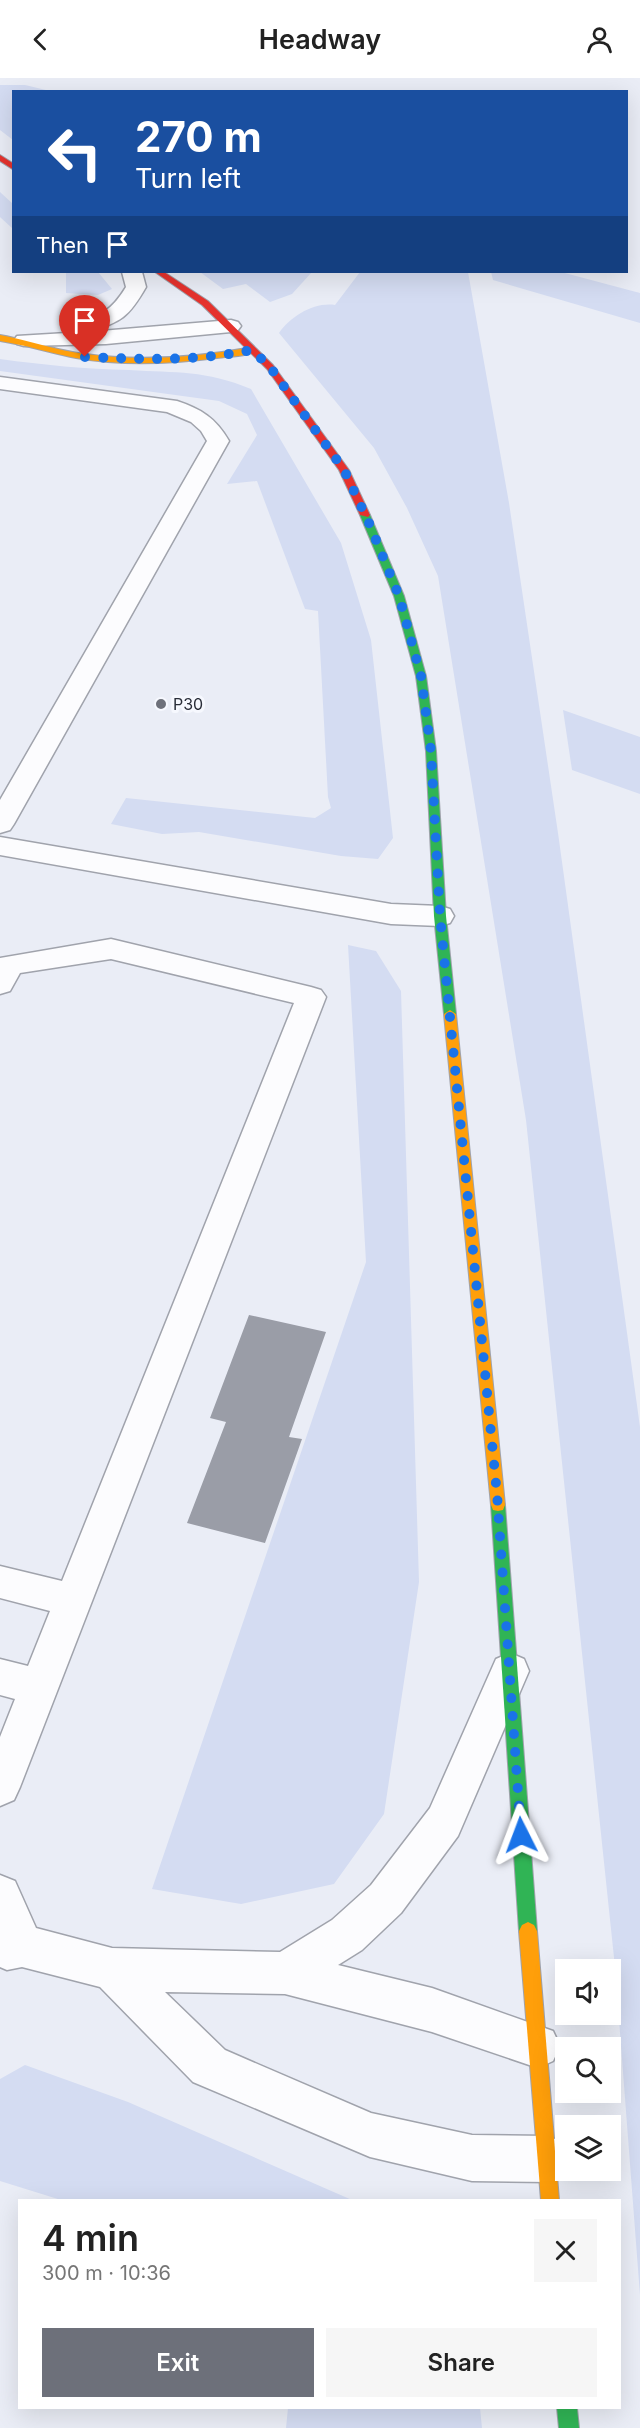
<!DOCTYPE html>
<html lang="en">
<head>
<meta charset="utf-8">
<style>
	:root { --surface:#fff; --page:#f6f6f6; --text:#222; --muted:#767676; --accent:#6d707a }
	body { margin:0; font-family:Inter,sans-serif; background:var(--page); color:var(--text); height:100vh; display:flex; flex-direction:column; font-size:22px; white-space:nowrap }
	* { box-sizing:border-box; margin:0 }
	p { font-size:20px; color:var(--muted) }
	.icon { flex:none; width:33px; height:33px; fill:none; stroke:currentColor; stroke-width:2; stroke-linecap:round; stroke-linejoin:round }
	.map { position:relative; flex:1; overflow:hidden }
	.sheet { position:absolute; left:18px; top:2121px; width:603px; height:210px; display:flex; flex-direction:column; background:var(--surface); border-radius:0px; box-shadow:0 6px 24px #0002 }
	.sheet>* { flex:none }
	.banner { position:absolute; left:12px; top:12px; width:616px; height:183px; border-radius:0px; box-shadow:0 6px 24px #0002; background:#1a4fa0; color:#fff; overflow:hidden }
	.buttons { position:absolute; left:555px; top:1881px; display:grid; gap:12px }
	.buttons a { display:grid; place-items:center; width:66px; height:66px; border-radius:0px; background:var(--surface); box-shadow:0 6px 24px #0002; font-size:30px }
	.pin { position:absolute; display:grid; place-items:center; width:51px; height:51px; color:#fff; margin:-62px -26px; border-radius:50% 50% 50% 0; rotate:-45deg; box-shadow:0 0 6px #0007 }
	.pin .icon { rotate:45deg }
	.me { position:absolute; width:66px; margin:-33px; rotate:357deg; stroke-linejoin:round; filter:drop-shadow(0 0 4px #0008) }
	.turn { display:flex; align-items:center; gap:21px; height:126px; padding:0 24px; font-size:27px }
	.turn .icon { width:78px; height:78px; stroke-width:2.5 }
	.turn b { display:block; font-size:42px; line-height:51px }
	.then { display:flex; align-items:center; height:57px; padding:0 24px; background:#0003; gap:12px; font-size:22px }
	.round { display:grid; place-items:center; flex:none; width:63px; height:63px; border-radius:0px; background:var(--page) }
	.summary { display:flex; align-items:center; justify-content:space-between; height:102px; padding:0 24px }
	h1 { font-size:36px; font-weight:600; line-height:45px }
	.button { display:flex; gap:12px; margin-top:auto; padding:12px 24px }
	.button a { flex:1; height:69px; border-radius:0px; background:var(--accent); color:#fff; font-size:24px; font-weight:600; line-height:69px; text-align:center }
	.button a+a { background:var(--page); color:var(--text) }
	header { display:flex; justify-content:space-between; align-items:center; height:78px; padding:0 24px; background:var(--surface); font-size:27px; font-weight:600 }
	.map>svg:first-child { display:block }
	.green { fill:#d4dcf2 }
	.building { fill:#9a9da7 }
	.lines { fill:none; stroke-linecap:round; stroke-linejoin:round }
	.lane-casing { stroke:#a0a3ac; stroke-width:3 }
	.street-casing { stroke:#a0a3ac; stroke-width:3 }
	.fast-casing { stroke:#a0a3ac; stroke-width:2 }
	.slow-casing { stroke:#a0a3ac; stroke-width:2 }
	.jam-casing { stroke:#a0a3ac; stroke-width:2 }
	.lane { fill:#fcfcfe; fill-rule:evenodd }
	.street { fill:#fcfcfe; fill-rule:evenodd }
	.fast { fill:#30b455; fill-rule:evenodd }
	.slow { fill:#ff9f0a; fill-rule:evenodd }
	.jam { fill:#e5322d; fill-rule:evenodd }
	.route { stroke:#1a73e8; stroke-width:10; stroke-dasharray:0 18 }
	.poi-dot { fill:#6d707a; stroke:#f6f8fe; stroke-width:2 }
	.labels { text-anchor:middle; stroke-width:6; stroke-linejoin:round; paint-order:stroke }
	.far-poi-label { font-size:16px; fill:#292d38; stroke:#f6f8fe; text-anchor:start }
</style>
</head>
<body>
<header><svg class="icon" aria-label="back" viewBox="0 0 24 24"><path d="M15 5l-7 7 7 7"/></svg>Headway<svg class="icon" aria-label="person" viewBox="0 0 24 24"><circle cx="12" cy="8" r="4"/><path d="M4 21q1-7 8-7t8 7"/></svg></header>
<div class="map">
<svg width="640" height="2350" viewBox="0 0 640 2350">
	<rect width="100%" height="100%" fill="#eaedf6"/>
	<g class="green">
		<polygon points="25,7 50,13 14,14 13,62 0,52 0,7"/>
		<polygon points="0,114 13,126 13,151 0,139"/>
		<polygon points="66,194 98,194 112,211 98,217 66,215"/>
		<polygon points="200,194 312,194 292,216 270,224 246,206 223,211"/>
		<path d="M360 194H468L509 425 558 755 640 1349V2217L615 1889 526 1042 438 498 407 430 374 370 279 255C291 238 314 224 335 227Z"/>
		<polygon points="491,194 561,194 640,215 640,245 493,202"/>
		<path d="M0 281C43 287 86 291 129 292 177 295 205 292 251 311L341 465 371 562 393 760 378 781 341 778 199 754 162 756 111 746 126 720 315 740 331 730 328 719 318 533 305 531 257 403 227 406 257 357 247 336 219 323 0 293Z"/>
		<polygon points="563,632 640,659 640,716 572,692"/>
		<polygon points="348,867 376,873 401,913 419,1504 384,1736 334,1806 241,1826 152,1811 366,1184"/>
		<polygon points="25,1987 128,2024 352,2122 61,2122 0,2103 0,2001"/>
		<polygon points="288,2330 480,2330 482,2350 286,2350"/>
	</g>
	<polygon class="building" points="249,1237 326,1254 289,1359 302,1361 265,1465 187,1445 226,1344 210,1340"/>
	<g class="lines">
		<defs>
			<g id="lane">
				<path d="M0 299 177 323C201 331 216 340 229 363L14 746 10 752 0 755V722L207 363 201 353 191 344 167 334 0 311Z"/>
				<polygon points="0,759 391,826 440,828 450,831 454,838 450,845 440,848 391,846 0,777"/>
				<polygon points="111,861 311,909 321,912 326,919 20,1709 14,1722 0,1728 0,1659 15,1621 0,1617 0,1581 28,1588 50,1533 0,1520 0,1488 62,1503 294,925 111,881 20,895 10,913 0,916 0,880"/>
				<polygon points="510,1575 524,1581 529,1593 458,1758 401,1835 362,1872 338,1887 432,1910 553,1953 560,1968 553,1983 538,1990 432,1954 285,1916 165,1914 225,1972 371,2035 472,2057 548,2058 564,2065 566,2092 564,2097 548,2104 472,2103 370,2079 193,2004 100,1909 22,1889 7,1892 0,1889 0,1797 15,1803 36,1850 112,1870 280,1874 332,1842 371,1807 430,1730 496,1581"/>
			</g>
			<path id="street" d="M122 194H142L146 209C128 240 122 243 89 254L231 242 238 244 241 248 238 252 231 254 106 266 24 268 17 266 14 262 17 258 67 255 65 252 68 248C97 238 109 237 126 209Z"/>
			<g id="fast">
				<polygon points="365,434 370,437 404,518 426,598 436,673 446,838 456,936 450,940 444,936 434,838 426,673 416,598 394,518 360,437"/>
				<polygon points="498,1421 503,1422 505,1427 537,1853 534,1859 528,1862 522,1859 519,1853 491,1427 493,1422"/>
				<polygon points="557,2330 577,2330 579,2350 559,2350"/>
			</g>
			<g id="slow">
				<path d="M0 257C29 262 57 273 86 276 142 284 198 279 253 269L257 272C248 279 230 278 217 280 171 286 122 288 76 280 50 275 26 267 0 263Z"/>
				<polygon points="450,932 456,936 505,1427 503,1432 498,1433 493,1432 491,1427 444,936"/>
				<polygon points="528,1844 534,1847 537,1853 559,2122 541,2122 519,1853 522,1847"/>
			</g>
			<g id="jam">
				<polygon points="0,77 14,86 14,92 0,83"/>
				<polygon points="155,194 164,194 208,223 273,287 349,392 370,437 368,439 360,437 339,392 267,291 202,227"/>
			</g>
		</defs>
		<use href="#lane" class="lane-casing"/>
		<use href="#street" class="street-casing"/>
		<use href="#fast" class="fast-casing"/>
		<use href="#slow" class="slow-casing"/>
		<use href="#jam" class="jam-casing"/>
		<use href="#lane" class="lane"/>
		<use href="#street" class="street"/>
		<use href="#fast" class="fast"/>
		<use href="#slow" class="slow"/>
		<use href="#jam" class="jam"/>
	</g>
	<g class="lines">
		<path class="route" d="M85 279C144 281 194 284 252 272L270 289 344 392 369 445 399 518 421 598 431 673 440 838 497 1416 521 1757"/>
	</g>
	<circle class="poi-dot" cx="161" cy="626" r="6"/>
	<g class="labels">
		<g class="far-poi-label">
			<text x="173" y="632">P30</text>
		</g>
	</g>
</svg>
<div class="buttons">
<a><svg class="icon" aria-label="sound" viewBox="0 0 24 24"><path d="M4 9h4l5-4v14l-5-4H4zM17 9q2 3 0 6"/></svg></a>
<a><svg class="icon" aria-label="search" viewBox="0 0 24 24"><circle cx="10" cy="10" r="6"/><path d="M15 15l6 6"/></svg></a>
<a><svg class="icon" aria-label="layers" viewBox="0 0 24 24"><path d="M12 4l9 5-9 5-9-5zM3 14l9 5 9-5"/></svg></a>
</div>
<div class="pin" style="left:85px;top:279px;background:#d93025"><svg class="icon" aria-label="arrive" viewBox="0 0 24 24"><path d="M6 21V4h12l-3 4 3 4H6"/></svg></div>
<svg class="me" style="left:521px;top:1757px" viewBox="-20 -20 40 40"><path d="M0-17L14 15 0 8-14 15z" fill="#1a73e8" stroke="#fff" stroke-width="4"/></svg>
<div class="banner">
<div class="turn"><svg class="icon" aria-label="left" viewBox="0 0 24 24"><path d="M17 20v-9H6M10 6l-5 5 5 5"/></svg><div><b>270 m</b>Turn left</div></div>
<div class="then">Then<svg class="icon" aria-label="arrive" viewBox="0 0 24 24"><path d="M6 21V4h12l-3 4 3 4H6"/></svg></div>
</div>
<section class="sheet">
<div class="summary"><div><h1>4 min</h1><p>300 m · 10:36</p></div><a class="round"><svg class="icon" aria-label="close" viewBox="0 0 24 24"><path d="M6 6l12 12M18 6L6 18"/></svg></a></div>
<div class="button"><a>Exit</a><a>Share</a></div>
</section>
</div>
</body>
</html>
